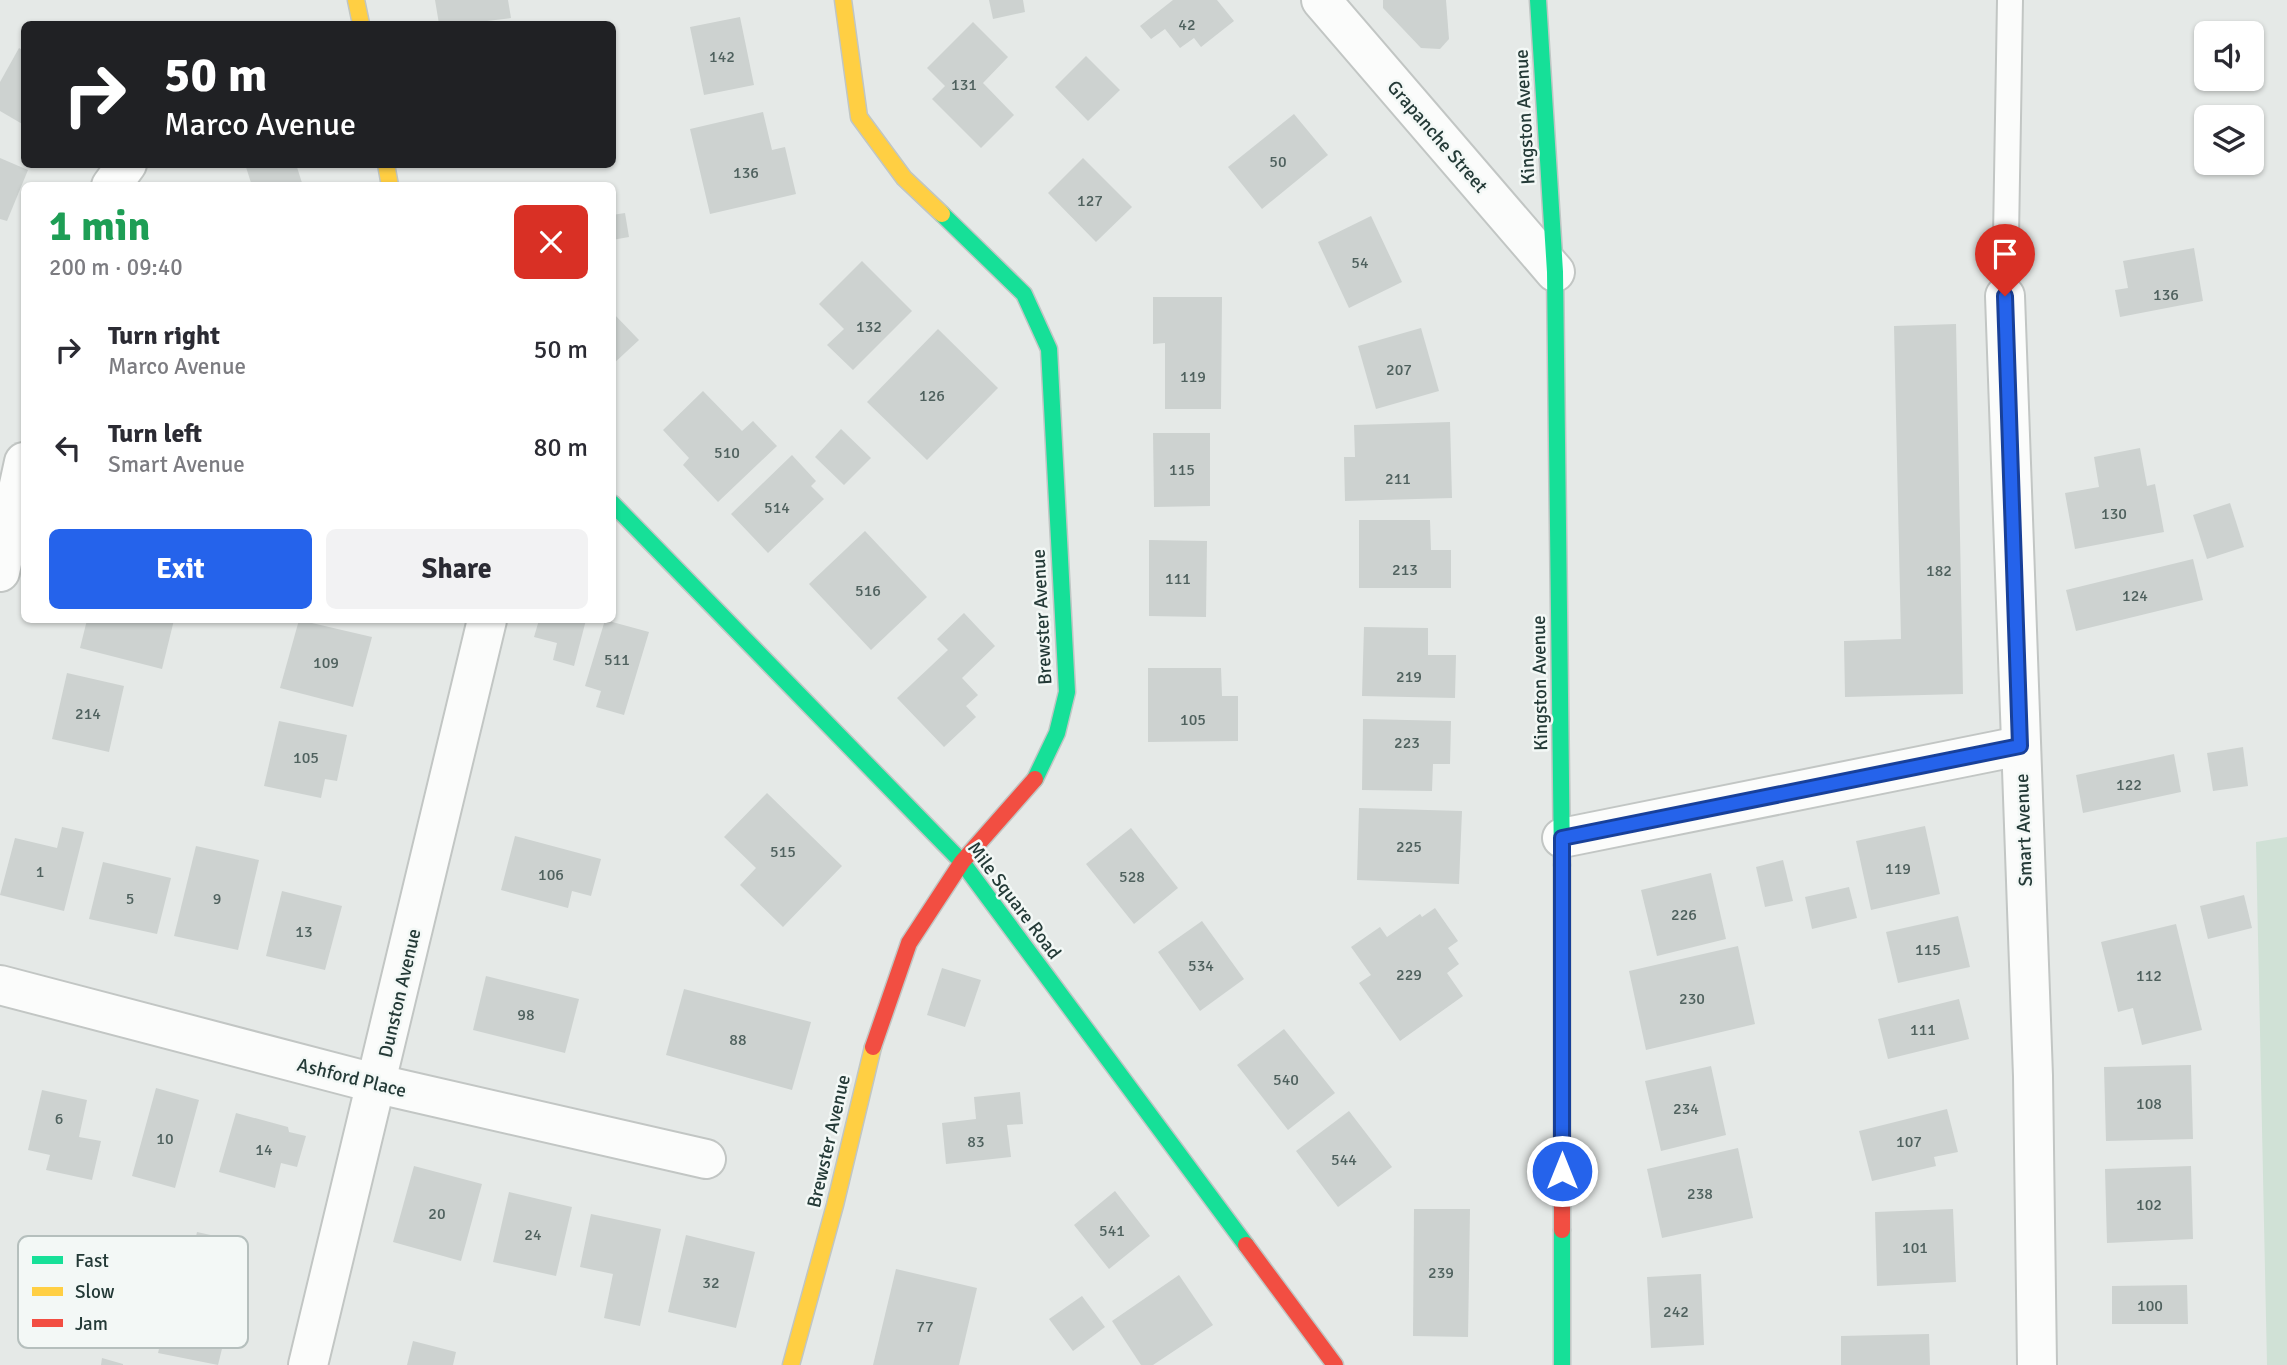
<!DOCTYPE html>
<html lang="en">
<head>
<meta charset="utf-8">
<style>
	:root { --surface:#fff; --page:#f2f2f3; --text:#2b2b33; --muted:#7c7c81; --accent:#2563eb }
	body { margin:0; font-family:Signika,sans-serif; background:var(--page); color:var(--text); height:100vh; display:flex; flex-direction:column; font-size:26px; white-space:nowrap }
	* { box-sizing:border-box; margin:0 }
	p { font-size:23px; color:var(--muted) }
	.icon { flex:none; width:38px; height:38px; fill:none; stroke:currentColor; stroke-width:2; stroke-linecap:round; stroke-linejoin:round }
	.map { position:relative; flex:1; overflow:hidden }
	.details { position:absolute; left:21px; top:182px; width:595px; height:441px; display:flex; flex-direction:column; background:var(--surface); border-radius:10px; box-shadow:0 2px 5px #0004 }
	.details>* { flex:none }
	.hud { position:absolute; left:21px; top:21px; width:595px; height:147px; border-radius:10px; box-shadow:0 2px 5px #0004; background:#202124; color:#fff; overflow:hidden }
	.controls { position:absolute; left:2194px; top:21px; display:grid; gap:14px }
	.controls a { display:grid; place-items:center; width:70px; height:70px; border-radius:10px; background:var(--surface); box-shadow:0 2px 5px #0004; font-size:35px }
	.pin { position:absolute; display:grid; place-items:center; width:60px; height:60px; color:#fff; margin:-72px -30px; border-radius:50% 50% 50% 0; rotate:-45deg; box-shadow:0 0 7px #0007 }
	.pin .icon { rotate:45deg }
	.me { position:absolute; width:77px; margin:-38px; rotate:0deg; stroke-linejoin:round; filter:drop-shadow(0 0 5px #0008) }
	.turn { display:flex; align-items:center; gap:24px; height:147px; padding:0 28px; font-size:32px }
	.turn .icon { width:91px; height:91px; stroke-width:2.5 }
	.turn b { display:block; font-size:49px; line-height:60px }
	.round { display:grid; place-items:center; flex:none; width:74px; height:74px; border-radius:10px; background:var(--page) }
	.head { display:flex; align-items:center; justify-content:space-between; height:119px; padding:0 28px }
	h1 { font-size:42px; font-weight:700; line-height:52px; color:#1e9e55 }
	.action { display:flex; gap:14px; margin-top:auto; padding:14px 28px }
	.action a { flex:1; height:80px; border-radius:10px; background:var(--accent); color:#fff; font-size:28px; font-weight:700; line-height:80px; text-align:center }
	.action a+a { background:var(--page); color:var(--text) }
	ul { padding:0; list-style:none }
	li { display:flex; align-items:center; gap:21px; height:98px; padding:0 28px }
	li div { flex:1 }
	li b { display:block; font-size:26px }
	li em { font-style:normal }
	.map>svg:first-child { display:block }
	.green { fill:#d0e1d6 }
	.building { fill:#cdd2d0 }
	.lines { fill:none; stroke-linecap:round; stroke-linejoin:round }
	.lane-casing { stroke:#c2c6c4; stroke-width:28 }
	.street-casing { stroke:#c2c6c4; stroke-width:42 }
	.fast-casing { stroke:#c0c6c4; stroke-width:19 }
	.slow-casing { stroke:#c0c6c4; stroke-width:19 }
	.jam-casing { stroke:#c0c6c4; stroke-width:19 }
	.lane { stroke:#fbfcfb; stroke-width:24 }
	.street { stroke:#fbfcfb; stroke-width:38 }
	.fast { stroke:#16e098; stroke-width:16 }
	.slow { stroke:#ffcf43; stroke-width:16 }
	.jam { stroke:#f24e42; stroke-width:16 }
	.route-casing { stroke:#184099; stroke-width:18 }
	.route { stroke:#2563eb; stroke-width:12 }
	.labels { text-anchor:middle; stroke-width:5; stroke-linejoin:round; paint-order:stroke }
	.number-label { font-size:16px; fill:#4f615e }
	.street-label { font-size:19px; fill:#243a37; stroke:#f3f8f6 }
	.key { fill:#f3f8f6; stroke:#b5bfbd; stroke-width:2 }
	.key-label { font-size:19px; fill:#243a37 }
</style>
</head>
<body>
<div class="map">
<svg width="2287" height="1365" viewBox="0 0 2287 1365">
	<rect width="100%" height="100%" fill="#e5e9e7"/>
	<polygon class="green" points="2287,837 2287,1365 2267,1365 2256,842"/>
	<g class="building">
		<polygon points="435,0 508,0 511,18 487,21 487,24 439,24"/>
		<polygon points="989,0 1023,0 1025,12 993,19"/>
		<polygon points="1173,0 1217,0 1234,21 1201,47 1194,38 1180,48 1165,29 1151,39 1140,26"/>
		<polygon points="1383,0 1446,0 1449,39 1440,49 1421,48 1383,8"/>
		<polygon points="740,17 754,85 704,95 690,27"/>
		<polygon points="973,22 1008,57 983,83 1014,115 981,148 932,99 945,86 927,68"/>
		<polygon points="19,48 24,51 24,125 0,111 0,82"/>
		<polygon points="1086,56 1120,90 1088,121 1055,87"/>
		<polygon points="763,112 772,150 785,147 796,194 710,214 690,129"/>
		<polygon points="1294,114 1328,155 1262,209 1228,167"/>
		<polygon points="0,158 28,170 7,221 0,219"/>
		<polygon points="1083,158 1132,207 1096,242 1048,193"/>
		<polygon points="245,164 296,164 303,186 252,186"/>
		<polygon points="625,213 629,237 612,240 612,215"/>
		<polygon points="1371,216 1402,282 1349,308 1318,242"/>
		<polygon points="2194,248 2203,301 2120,317 2115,290 2128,288 2123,261"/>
		<polygon points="862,261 912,311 853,370 827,345 844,329 819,304"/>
		<polygon points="1153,297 1222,297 1221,409 1165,409 1165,343 1153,344"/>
		<polygon points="612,312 639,340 612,365"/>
		<polygon points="1956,324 1963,694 1845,697 1844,641 1901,639 1894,326"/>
		<polygon points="1421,328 1439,391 1376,409 1358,346"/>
		<polygon points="938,329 998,388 927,460 867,402"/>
		<polygon points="703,391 742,431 753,421 777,446 718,502 683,465 689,458 663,430"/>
		<polygon points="1450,422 1452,498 1345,501 1344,457 1355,457 1354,425"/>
		<polygon points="841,429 871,458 844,485 815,457"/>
		<polygon points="1153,433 1210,433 1210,506 1154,507"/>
		<polygon points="2140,448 2147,486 2155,484 2164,532 2075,549 2065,493 2099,487 2094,457"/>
		<polygon points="792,455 816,481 811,486 824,499 768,553 731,514"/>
		<polygon points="2230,503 2244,547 2207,559 2193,515"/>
		<polygon points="1359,520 1430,520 1431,550 1451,550 1451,588 1359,588"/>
		<polygon points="865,531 927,597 871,650 809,584"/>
		<polygon points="1149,540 1207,541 1206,617 1149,616"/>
		<polygon points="2193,559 2203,600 2076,631 2066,590"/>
		<polygon points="964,613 995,646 962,678 978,695 966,706 976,717 944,747 897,698 948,650 937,639"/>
		<polygon points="87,620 174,620 162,669 80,648"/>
		<polygon points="299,620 372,637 353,707 280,688"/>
		<polygon points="539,620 586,620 574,666 553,660 557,643 534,637"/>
		<polygon points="605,620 649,632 624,715 596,707 601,691 585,686"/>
		<polygon points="1364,627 1428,628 1428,655 1456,655 1455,698 1362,696"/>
		<polygon points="1148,668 1221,668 1222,696 1238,696 1238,741 1148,742"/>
		<polygon points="67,673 124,686 109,752 52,739"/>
		<polygon points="1363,719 1451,721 1450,764 1433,764 1432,791 1362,790"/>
		<polygon points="279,721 347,735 337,781 325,779 321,798 264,786"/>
		<polygon points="2243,747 2248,786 2213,791 2207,753"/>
		<polygon points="2174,754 2181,792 2083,813 2076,775"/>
		<polygon points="767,793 842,866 783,927 740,885 756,868 724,837"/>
		<polygon points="1359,808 1462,811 1459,884 1357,880"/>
		<polygon points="1925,826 1940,894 1871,910 1856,841"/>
		<polygon points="62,827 84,832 64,911 0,895 15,838 57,848"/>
		<polygon points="1131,828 1178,888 1134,924 1086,864"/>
		<polygon points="515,836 601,859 591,896 572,891 568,908 501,890"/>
		<polygon points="196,846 259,860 238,950 174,936"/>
		<polygon points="1783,860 1793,901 1765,907 1756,867"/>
		<polygon points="103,862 171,878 157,934 89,919"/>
		<polygon points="1711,873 1726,939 1657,956 1641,890"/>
		<polygon points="1849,887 1857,918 1812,929 1805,897"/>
		<polygon points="282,891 342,906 325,970 266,956"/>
		<polygon points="2244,895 2252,928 2208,939 2200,906"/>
		<polygon points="1435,908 1458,941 1448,948 1459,964 1447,973 1463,996 1400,1041 1359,983 1371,975 1351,947 1380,927 1387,937 1420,914 1422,917"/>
		<polygon points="1958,916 1970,967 1898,983 1886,932"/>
		<polygon points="1202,921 1244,979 1200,1011 1158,952"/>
		<polygon points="2176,924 2202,1030 2142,1045 2133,1008 2118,1012 2101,942"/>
		<polygon points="1738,946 1755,1024 1646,1050 1629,971"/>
		<polygon points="942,968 981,980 965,1027 927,1015"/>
		<polygon points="486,976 579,999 565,1053 473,1030"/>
		<polygon points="684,989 811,1022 792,1090 666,1055"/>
		<polygon points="1959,999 1969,1039 1888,1059 1878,1019"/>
		<polygon points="1284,1029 1335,1093 1288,1130 1237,1065"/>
		<polygon points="2191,1065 2193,1139 2106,1141 2104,1067"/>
		<polygon points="1711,1066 1726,1135 1661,1151 1645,1081"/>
		<polygon points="156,1088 199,1100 175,1188 132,1176"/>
		<polygon points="42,1090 87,1100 79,1137 101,1141 92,1180 46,1170 50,1155 28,1150"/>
		<polygon points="1020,1092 1023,1124 1007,1125 1011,1157 946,1164 942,1123 976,1119 974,1097"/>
		<polygon points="1947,1109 1958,1152 1934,1157 1936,1166 1872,1181 1859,1131"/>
		<polygon points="1349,1111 1392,1167 1338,1207 1296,1151"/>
		<polygon points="236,1113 288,1127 289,1132 306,1136 297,1167 281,1163 275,1188 219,1172"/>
		<polygon points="1738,1148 1753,1218 1662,1238 1647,1169"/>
		<polygon points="414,1166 482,1184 461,1261 393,1242"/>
		<polygon points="2191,1166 2193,1239 2107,1243 2105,1169"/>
		<polygon points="1115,1191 1150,1236 1109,1269 1074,1225"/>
		<polygon points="509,1192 572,1207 556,1276 493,1262"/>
		<polygon points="1414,1209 1470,1209 1468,1337 1413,1336"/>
		<polygon points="1953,1209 1956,1282 1877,1286 1875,1212"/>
		<polygon points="591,1214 661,1229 640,1326 604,1318 613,1274 580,1267"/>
		<polygon points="197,1232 224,1238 217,1273 189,1267"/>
		<polygon points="686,1235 755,1252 736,1328 668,1312"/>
		<polygon points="896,1269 977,1288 959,1365 873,1365"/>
		<polygon points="1701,1274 1704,1345 1651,1348 1647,1277"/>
		<polygon points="1179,1275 1213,1325 1153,1365 1141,1365 1112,1321"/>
		<polygon points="2187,1285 2188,1324 2112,1324 2112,1286"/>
		<polygon points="174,1286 234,1300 218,1365 158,1353"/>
		<polygon points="1082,1296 1105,1327 1073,1351 1049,1319"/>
		<polygon points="1929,1334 1930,1365 1841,1365 1841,1336"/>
		<polygon points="413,1341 456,1352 453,1365 407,1365"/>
		<polygon points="102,1358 123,1364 123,1365 101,1365"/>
	</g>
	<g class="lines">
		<defs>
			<polyline id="lane" points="2005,296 2010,0"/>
			<g id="street">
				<polyline points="1321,0 1555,272"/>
				<polyline points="111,186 127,164"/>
				<polyline points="2005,296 2033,1076 2037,1365"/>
				<polyline points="0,572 24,462"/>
				<polyline points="1562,838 2020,746"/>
				<polyline points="0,985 378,1084 706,1159"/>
				<polyline points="308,1365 487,620"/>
			</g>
			<g id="fast">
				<polyline points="1538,0 1555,272 1562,865"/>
				<polyline points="942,214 1024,294 1049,349 1067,692 1057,733 1035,779"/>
				<polyline points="612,503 962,862 1246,1245"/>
				<polyline points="1562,1230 1562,1365"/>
			</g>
			<g id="slow">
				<polyline points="356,0 361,24"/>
				<polyline points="843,0 859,117 904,178 942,214"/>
				<polyline points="386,164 390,186"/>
				<polyline points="791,1365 835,1205 873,1047"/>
			</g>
			<g id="jam">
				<polyline points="1562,865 1562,1230"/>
				<polyline points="873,1047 909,943 962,862 1035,779"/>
				<polyline points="1246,1245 1335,1365"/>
			</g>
		</defs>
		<use href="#lane" class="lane-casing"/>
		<use href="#street" class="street-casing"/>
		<use href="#fast" class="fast-casing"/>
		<use href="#slow" class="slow-casing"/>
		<use href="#jam" class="jam-casing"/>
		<use href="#lane" class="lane"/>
		<use href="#street" class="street"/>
		<use href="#fast" class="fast"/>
		<use href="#slow" class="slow"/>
		<use href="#jam" class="jam"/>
	</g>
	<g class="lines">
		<defs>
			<polyline id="route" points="1562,1171 1562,838 2020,746 2005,296"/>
		</defs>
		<use href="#route" class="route-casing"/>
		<use href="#route" class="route"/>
	</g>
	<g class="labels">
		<g class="number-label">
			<text x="1187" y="30">42</text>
			<text x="722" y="62">142</text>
			<text x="964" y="90">131</text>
			<text x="1278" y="167">50</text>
			<text x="746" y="178">136</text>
			<text x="1090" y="206">127</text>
			<text x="1360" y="268">54</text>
			<text x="2166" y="300">136</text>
			<text x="869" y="332">132</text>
			<text x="1399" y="375">207</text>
			<text x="1193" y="382">119</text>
			<text x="932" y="401">126</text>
			<text x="727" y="458">510</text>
			<text x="1182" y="475">115</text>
			<text x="1398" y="484">211</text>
			<text x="777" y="513">514</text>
			<text x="2114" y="519">130</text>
			<text x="1405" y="575">213</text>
			<text x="1939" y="576">182</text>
			<text x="1178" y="584">111</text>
			<text x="868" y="596">516</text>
			<text x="2135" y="601">124</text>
			<text x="617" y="665">511</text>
			<text x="326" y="668">109</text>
			<text x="1409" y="682">219</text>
			<text x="88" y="719">214</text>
			<text x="1193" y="725">105</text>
			<text x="1407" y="748">223</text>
			<text x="306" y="763">105</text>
			<text x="2129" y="790">122</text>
			<text x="1409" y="852">225</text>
			<text x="783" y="857">515</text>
			<text x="1898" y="874">119</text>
			<text x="40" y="877">1</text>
			<text x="551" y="880">106</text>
			<text x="1132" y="882">528</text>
			<text x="130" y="904">5</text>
			<text x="217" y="904">9</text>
			<text x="1684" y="920">226</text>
			<text x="304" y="937">13</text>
			<text x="1928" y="955">115</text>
			<text x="1201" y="971">534</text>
			<text x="1409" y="980">229</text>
			<text x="2149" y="981">112</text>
			<text x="1692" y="1004">230</text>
			<text x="526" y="1020">98</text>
			<text x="1923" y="1035">111</text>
			<text x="738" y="1045">88</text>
			<text x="1286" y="1085">540</text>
			<text x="2149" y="1109">108</text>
			<text x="1686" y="1114">234</text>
			<text x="59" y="1124">6</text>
			<text x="165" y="1144">10</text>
			<text x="976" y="1147">83</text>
			<text x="1909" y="1147">107</text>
			<text x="264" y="1155">14</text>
			<text x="1344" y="1165">544</text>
			<text x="1700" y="1199">238</text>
			<text x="2149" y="1210">102</text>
			<text x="437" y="1219">20</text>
			<text x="1112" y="1236">541</text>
			<text x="533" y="1240">24</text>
			<text x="1915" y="1253">101</text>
			<text x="1441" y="1278">239</text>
			<text x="711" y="1288">32</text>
			<text x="2150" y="1311">100</text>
			<text x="1676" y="1317">242</text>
			<text x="925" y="1332">77</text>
		</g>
		<g class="street-label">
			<text transform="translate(1524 117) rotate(-93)" y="7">Kingston Avenue</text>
			<text transform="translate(1438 136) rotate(49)" y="7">Grapanche Street</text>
			<text transform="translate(1041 617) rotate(-93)" y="7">Brewster Avenue</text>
			<text transform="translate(1539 683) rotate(-91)" y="7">Kingston Avenue</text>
			<text transform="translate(2023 830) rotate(-92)" y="7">Smart Avenue</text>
			<text transform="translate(1015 900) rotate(53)" y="7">Mile Square Road</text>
			<text transform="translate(399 993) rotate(-77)" y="7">Dunston Avenue</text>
			<text transform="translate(352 1077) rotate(14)" y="7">Ashford Place</text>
			<text transform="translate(828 1141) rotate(-77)" y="7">Brewster Avenue</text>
		</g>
	</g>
	<rect x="18" y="1236" width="230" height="112" rx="10" class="key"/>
	<rect x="32" y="1256" width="31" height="8" fill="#16e098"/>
	<rect x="32" y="1287" width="31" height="9" fill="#ffcf43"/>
	<rect x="32" y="1319" width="31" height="8" fill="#f24e42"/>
	<g class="key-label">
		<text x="75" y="1267">Fast</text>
		<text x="75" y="1298">Slow</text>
		<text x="75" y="1330">Jam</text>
	</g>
</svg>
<div class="controls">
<a><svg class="icon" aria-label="sound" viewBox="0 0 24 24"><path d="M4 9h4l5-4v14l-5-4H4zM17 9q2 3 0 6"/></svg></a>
<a><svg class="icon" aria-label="layers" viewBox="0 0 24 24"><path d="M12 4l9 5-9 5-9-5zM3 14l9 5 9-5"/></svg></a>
</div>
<div class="pin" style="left:2005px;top:296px;background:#d93025"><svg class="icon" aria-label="arrive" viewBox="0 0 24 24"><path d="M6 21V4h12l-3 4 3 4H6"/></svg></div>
<svg class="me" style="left:1562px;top:1171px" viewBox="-20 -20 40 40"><circle r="17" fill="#2563eb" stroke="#fff" stroke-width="3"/><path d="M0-11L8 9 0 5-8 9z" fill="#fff"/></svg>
<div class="hud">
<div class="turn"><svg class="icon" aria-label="right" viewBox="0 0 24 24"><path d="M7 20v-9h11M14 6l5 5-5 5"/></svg><div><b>50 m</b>Marco Avenue</div></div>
</div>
<section class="details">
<div class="head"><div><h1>1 min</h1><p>200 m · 09:40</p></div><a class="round" style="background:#d93025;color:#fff"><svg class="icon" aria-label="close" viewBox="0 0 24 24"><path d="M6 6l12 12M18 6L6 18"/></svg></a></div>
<ul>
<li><svg class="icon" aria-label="right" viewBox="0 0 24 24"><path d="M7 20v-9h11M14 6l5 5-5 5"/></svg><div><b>Turn right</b><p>Marco Avenue</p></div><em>50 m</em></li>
<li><svg class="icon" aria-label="left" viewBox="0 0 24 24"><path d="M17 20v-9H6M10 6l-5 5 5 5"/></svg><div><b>Turn left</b><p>Smart Avenue</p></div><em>80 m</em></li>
</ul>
<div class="action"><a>Exit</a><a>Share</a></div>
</section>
</div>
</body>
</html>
